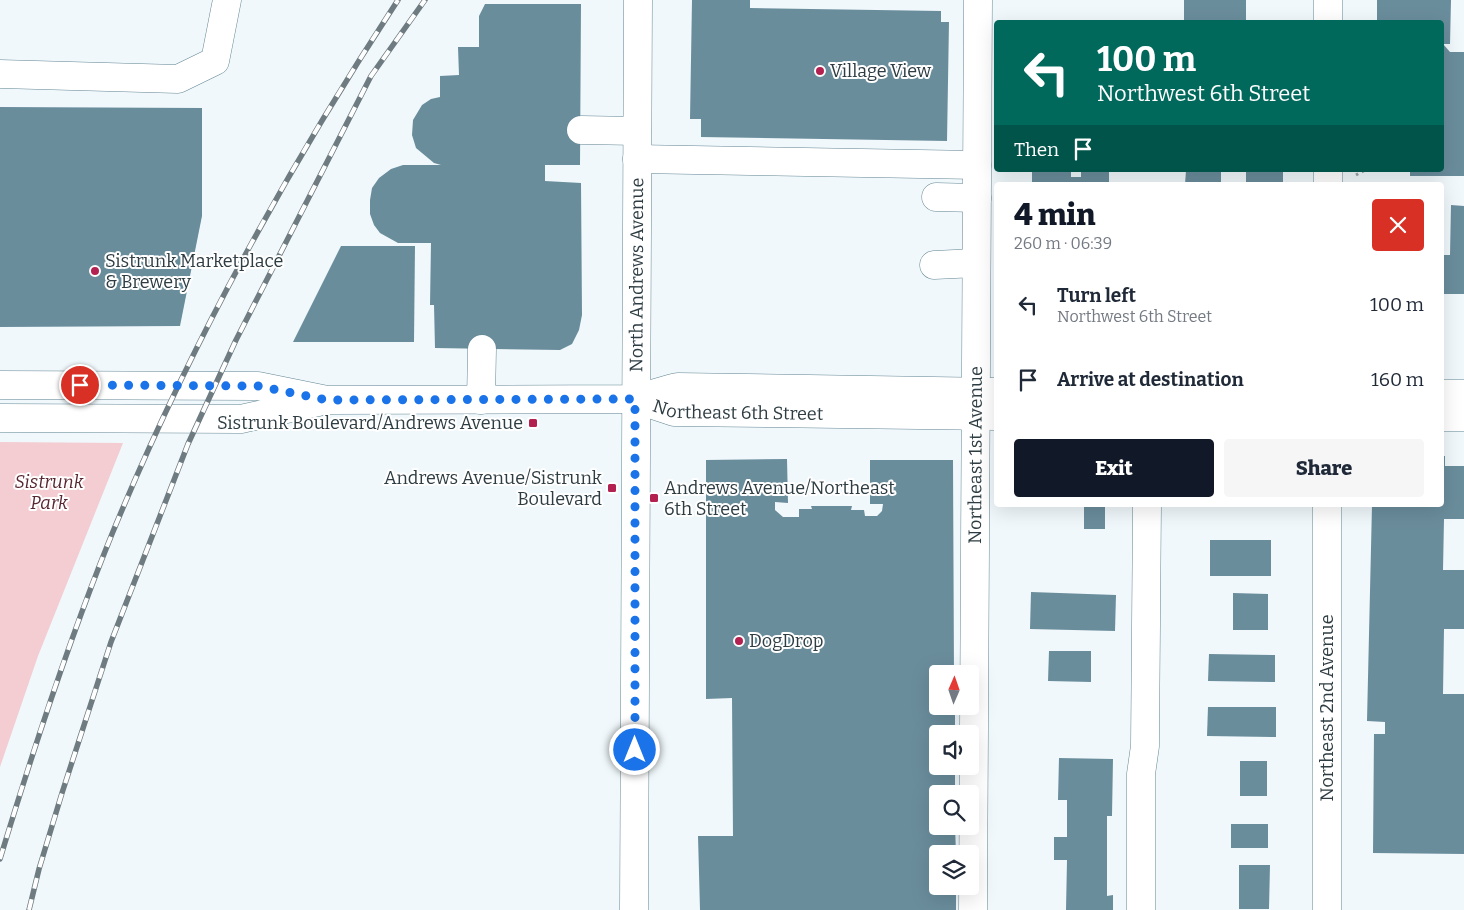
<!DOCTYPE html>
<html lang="en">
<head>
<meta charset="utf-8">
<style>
	:root { --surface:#fff; --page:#f6f6f7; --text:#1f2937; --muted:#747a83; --accent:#111827 }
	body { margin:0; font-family:Bitter,serif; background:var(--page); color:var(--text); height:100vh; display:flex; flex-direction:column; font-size:19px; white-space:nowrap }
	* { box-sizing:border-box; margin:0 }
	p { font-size:16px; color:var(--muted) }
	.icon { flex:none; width:28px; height:28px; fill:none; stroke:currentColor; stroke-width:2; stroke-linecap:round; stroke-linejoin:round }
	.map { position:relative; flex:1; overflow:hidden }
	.details { position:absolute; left:994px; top:182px; width:450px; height:325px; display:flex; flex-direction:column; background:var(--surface); border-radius:5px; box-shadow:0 5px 20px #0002 }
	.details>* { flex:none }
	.guide { position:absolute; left:994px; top:20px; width:450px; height:152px; border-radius:5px; box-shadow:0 5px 20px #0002; background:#00695c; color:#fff; overflow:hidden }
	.needle { width:32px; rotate:2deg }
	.controls { position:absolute; left:929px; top:665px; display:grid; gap:10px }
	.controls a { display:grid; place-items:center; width:50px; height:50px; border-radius:5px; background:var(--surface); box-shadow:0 5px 20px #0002; font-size:25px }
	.pin { position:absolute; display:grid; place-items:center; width:42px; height:42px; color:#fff; margin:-21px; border:2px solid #fff; border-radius:50%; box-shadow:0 1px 5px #0007 }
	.me { position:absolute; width:55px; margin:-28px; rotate:0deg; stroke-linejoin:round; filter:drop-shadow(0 0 4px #0008) }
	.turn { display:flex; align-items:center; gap:18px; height:105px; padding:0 20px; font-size:22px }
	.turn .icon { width:65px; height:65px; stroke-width:2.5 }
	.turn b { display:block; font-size:35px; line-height:42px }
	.then { display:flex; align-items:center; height:48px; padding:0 20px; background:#0003; gap:10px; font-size:19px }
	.round { display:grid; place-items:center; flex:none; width:52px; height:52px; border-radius:5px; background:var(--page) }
	.headline { display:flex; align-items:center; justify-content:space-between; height:85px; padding:0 20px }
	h1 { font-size:30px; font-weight:800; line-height:38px; color:var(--accent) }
	.action { display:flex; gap:10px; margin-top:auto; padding:10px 20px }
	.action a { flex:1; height:58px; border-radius:5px; background:var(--accent); color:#fff; font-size:20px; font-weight:800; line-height:58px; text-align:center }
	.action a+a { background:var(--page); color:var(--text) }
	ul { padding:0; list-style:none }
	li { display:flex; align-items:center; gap:15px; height:75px; padding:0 20px }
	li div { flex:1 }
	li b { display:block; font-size:19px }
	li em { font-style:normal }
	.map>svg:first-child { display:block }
	.green { fill:#f3cdd2 }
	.building { fill:#6a8d9c }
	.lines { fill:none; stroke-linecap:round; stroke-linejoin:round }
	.minor-casing { stroke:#638694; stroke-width:29 }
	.major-casing { stroke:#638694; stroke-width:29 }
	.path { stroke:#99a4a9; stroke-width:3; stroke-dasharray:2.5 4; stroke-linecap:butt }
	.minor { stroke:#fff; stroke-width:28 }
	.major { stroke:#fff; stroke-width:28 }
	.rail-casing { stroke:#6e7b80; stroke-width:5.5 }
	.rail { stroke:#fff; stroke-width:4; stroke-dasharray:11; stroke-linecap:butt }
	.route { stroke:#1a73e8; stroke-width:9; stroke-dasharray:0 16.2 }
	.poi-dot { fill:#b2214f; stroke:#fff; stroke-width:2 }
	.labels { text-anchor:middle; stroke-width:4; stroke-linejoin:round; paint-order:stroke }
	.poi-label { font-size:18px; fill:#2e3d43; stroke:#fff; text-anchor:start }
	.street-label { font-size:18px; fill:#2e3d43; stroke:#fff }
	.park-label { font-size:18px; font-style:italic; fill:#582631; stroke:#fff }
</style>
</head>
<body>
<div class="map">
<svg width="1464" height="910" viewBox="0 0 1464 910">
	<rect width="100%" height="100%" fill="#f0f8fb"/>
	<polygon class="green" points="0,442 123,443 38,656 0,767"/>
	<g class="building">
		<polygon points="692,0 750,0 750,8 941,11 941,22 949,22 947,141 701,137 701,119 690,119"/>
		<rect x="1184" y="0" width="62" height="22"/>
		<polygon points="1377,0 1451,0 1450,44 1443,44 1450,52 1464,52 1464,176 1410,176 1410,170 1441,170 1441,22 1377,22"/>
		<polygon points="485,4 581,4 580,165 545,165 545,181 581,183 582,315 579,330 572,344 560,350 435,348 434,305 430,305 431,243 398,243 380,233 374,225 370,214 370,200 372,188 379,178 391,169 403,165 441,165 434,163 416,148 412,135 413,120 422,105 431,99 440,97 440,76 459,75 458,47 479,47 479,16"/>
		<polygon points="0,107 202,108 202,216 180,326 0,327"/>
		<polygon points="1032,170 1071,170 1071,177 1081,177 1081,170 1109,170 1109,185 1032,185"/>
		<polygon points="1186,170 1221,170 1221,185 1185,185"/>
		<rect x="1246" y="170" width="37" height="15"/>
		<polygon points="1451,205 1464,206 1464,294 1441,294 1441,255 1450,255"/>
		<polygon points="341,246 415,246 414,342 293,342"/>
		<polygon points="1441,456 1445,456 1445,466 1464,466 1464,519 1444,519 1443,570 1464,570 1464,629 1444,629 1443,694 1464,694 1464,854 1373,853 1374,734 1385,734 1385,722 1367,721 1372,505 1441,505"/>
		<polygon points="787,459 788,503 775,502 775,510 783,517 799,517 799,509 812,509 811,506 852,506 851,510 864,510 865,516 877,516 882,511 883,504 870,504 870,460 953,460 954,674 938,674 938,706 955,706 955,734 938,734 938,766 955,766 955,794 938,794 938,826 955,826 956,854 938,854 938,886 956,886 956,910 700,910 698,836 733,836 732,698 706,699 706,460"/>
		<rect x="1084" y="505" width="21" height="24"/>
		<rect x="1210" y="540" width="61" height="36"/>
		<polygon points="1031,592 1116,595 1115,631 1030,629"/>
		<polygon points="1233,593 1268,594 1268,630 1233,630"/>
		<polygon points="1049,651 1091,651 1091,682 1048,681"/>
		<polygon points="1209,654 1275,655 1275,682 1208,681"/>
		<polygon points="1208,707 1276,707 1276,737 1207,736"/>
		<polygon points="1059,758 1113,759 1112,816 1107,816 1107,896 1113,895 1113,910 1066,910 1067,860 1054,860 1054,837 1067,837 1067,800 1058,800"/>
		<rect x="1240" y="761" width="27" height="35"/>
		<rect x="1231" y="824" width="37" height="24"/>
		<polygon points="1239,865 1270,865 1269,909 1239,909"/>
	</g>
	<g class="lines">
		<defs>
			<g id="minor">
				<polyline points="1328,22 1328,0"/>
				<polyline points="0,74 178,79 215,61 227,0"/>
				<polyline points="581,130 637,131"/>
				<polyline points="637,159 977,165"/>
				<polyline points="1328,170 1328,185"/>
				<polyline points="936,197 977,198"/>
				<polyline points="934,265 976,263"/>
				<polyline points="0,385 258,386 327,400 635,399 673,388 678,387 996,392"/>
				<polyline points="1441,394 1464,394"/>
				<path id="s1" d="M635 399 674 412 996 416"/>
				<polyline points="481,400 482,349"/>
				<polyline points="1441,417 1464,417"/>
				<polyline points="0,418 241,419 318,402"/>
				<path id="s2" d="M973 910 978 0"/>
				<polyline points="1141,910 1141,774 1145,746 1147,505"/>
				<polyline points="1327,910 1327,505"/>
			</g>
			<g id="major">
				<path id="s3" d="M634 910 638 0"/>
			</g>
		</defs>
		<use href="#minor" class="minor-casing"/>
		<use href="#major" class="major-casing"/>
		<polyline class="path" points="1356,175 1365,170"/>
		<use href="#minor" class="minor"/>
		<use href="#major" class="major"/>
		<defs>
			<g id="rail">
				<path d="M0 859C33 750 69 640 112 534 189 347 287 169 398 0"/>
				<polyline points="29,910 39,869 62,793 111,642 188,444 236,340 371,76 425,0"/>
			</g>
		</defs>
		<use href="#rail" class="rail-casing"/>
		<use href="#rail" class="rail"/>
	</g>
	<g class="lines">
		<polyline class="route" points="80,385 258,386 327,400 635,399 635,750"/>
	</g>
	<g class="poi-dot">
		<circle cx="820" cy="71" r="5"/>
		<circle cx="95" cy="271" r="5"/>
		<rect x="528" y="418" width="10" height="10" rx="2.5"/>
		<rect x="607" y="483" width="10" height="10" rx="2.5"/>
		<rect x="649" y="493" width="10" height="10" rx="2.5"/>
		<circle cx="739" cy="641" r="5"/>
	</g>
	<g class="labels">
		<g class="poi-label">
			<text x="830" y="77">Village View</text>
			<text x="105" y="267">Sistrunk Marketplace<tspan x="105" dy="21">&amp; Brewery</tspan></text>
			<text x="523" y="429" text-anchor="end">Sistrunk Boulevard/Andrews Avenue</text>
			<text x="602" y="484" text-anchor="end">Andrews Avenue/Sistrunk<tspan x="602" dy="21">Boulevard</tspan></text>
			<text x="664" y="494">Andrews Avenue/Northeast<tspan x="664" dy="21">6th Street</tspan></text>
			<text x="749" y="647">DogDrop</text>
		</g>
		<g class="street-label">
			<text dy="6" stroke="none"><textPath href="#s3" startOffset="635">North Andrews Avenue</textPath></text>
			<text dy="6" stroke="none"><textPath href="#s1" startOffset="105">Northeast 6th Street</textPath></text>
			<text dy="6" stroke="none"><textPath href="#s2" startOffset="455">Northeast 1st Avenue</textPath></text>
			<text transform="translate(1327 708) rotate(-90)" y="6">Northeast 2nd Avenue</text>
		</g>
		<g class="park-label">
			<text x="49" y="488">Sistrunk<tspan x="49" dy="21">Park</tspan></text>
		</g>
	</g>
</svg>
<div class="controls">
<a><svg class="needle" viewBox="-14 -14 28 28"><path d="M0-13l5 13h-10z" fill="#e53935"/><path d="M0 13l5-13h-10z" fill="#747a83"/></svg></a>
<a><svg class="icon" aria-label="sound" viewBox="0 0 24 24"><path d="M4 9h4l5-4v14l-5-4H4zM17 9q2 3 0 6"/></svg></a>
<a><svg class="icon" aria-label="search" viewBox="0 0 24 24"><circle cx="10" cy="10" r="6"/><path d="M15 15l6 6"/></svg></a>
<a><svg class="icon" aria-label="layers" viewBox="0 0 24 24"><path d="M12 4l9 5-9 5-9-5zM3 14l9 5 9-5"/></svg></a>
</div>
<div class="pin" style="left:80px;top:385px;background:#d93025"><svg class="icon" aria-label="arrive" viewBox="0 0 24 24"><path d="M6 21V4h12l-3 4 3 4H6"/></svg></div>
<svg class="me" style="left:635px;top:750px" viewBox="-20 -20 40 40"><circle r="17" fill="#1a73e8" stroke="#fff" stroke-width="3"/><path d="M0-11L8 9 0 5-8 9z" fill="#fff"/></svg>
<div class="guide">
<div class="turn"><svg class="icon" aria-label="left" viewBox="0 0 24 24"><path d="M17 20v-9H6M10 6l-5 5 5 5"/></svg><div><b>100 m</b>Northwest 6th Street</div></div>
<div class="then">Then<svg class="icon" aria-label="arrive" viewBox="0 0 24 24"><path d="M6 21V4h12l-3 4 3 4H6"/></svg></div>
</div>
<section class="details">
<div class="headline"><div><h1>4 min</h1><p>260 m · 06:39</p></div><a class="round" style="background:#d93025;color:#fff"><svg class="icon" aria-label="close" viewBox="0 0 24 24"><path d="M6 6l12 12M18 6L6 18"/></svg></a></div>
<ul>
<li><svg class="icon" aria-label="left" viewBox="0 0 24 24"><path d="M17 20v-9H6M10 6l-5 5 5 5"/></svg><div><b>Turn left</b><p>Northwest 6th Street</p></div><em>100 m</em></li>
<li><svg class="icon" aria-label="arrive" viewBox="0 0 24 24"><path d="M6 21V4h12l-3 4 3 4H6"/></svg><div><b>Arrive at destination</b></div><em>160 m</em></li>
</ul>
<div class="action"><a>Exit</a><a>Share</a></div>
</section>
</div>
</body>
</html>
